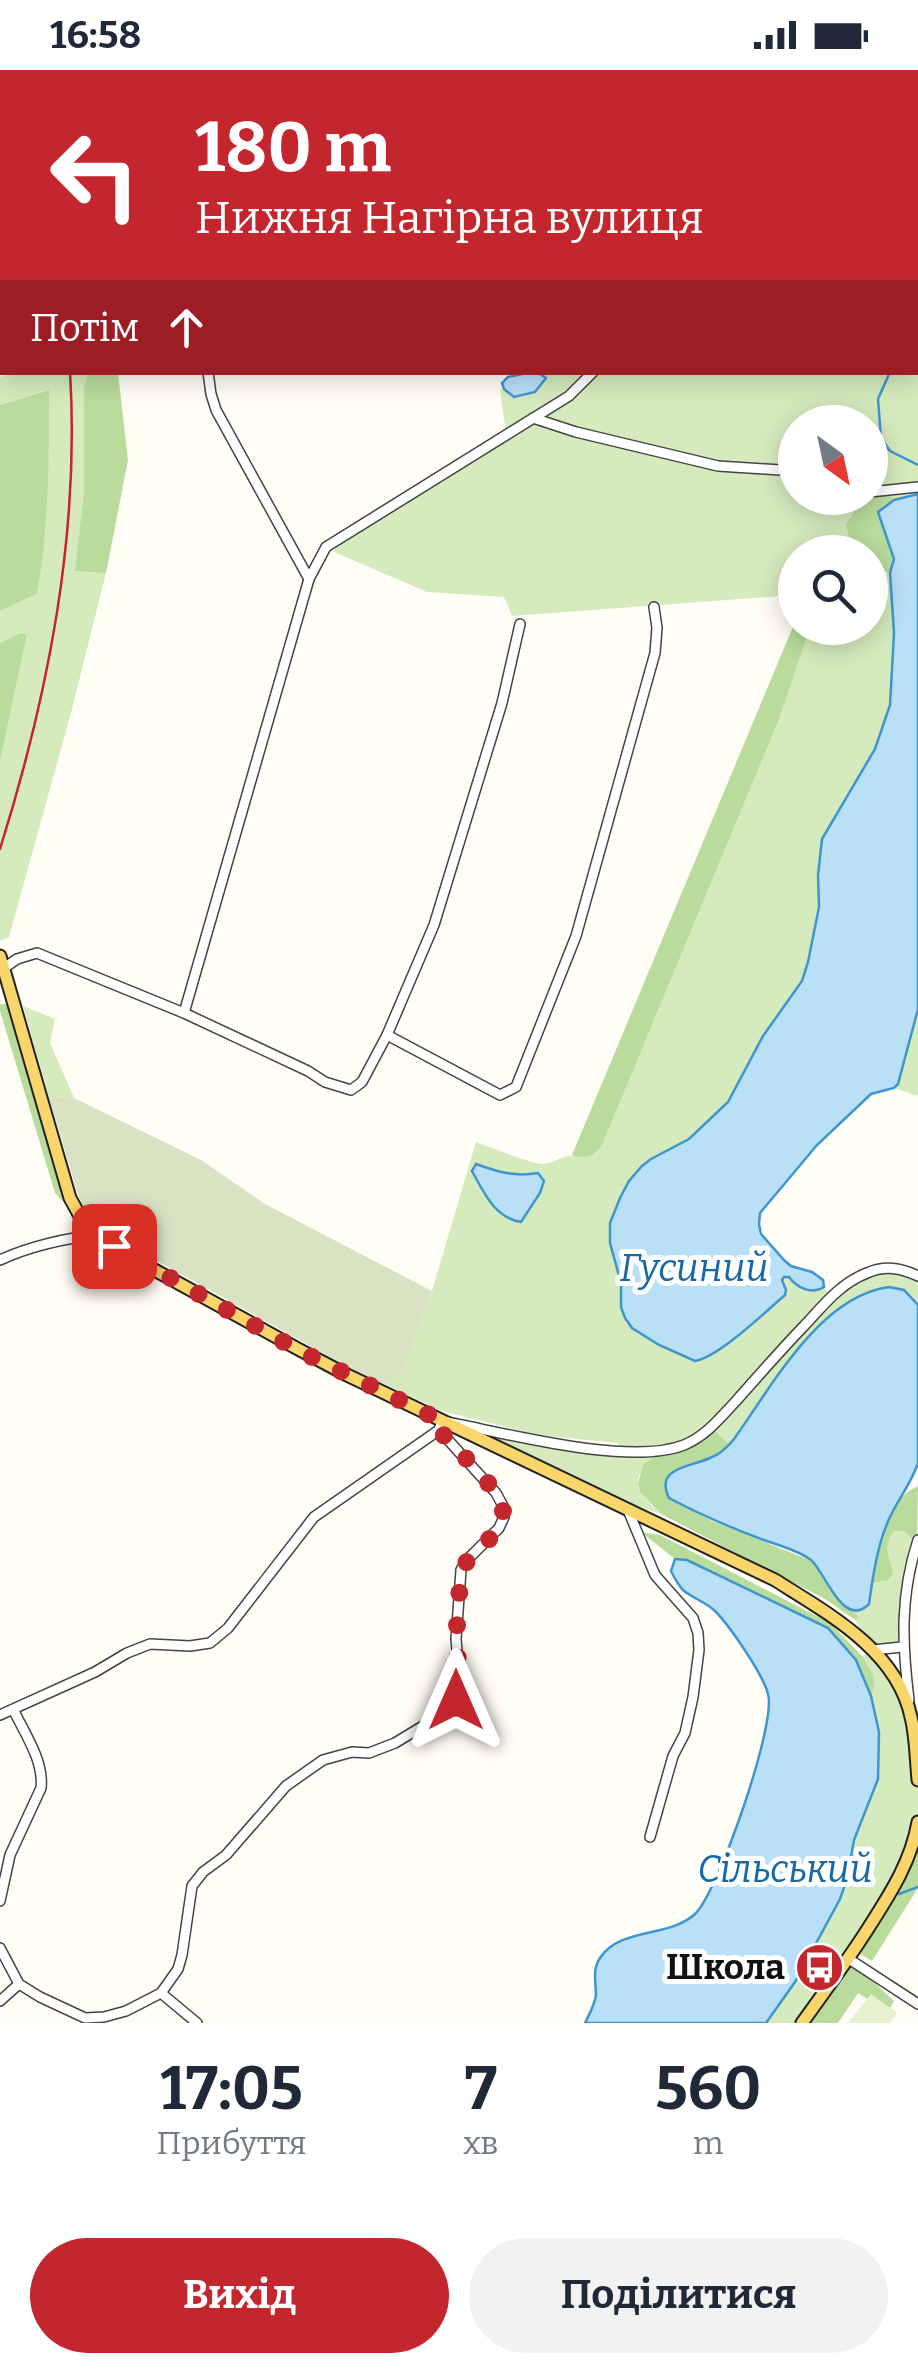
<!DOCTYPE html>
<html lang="uk">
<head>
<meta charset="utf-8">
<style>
	:root { --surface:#fff; --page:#f2f2f3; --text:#1f2937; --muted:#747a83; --accent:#c4262e }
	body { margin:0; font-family:Bitter,serif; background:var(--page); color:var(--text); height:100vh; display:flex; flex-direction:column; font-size:38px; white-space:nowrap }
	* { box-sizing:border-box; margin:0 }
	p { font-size:32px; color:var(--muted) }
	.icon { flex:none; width:55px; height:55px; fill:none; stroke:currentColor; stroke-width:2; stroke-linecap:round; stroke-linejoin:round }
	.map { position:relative; height:1953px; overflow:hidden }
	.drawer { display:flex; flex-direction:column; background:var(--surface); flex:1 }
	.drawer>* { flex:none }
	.hud { position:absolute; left:0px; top:0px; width:920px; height:305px; box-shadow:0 5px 25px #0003; background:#c4262e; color:#fff; overflow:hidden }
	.needle { width:65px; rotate:147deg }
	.buttons { position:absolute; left:778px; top:335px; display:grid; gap:20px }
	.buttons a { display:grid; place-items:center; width:110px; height:110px; border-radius:50%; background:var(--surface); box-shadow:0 5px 25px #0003; font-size:50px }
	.pin { position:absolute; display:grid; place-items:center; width:85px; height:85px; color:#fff; margin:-42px; border-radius:20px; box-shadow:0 5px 15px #0006 }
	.me { position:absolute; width:110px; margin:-55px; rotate:0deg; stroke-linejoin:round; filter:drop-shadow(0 0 8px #0008) }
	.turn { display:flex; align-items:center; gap:35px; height:210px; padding:0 30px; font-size:45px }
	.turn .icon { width:130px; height:130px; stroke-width:2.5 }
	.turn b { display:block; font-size:70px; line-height:85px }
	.then { display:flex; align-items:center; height:95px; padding:0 30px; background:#0003; gap:20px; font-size:38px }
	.eta { display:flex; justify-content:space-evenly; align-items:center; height:170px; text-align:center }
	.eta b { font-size:60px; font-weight:700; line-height:70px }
	.action { display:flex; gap:20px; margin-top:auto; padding:20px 30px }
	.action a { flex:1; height:115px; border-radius:60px; background:var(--accent); color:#fff; font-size:40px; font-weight:700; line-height:115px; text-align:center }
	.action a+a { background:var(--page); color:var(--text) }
	.status { display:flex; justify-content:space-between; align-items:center; height:70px; padding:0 50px; background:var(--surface); direction:ltr }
	.status svg { height:28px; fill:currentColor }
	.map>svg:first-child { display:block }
	.green { fill:#d5ebbd; fill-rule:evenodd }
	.forest { fill:#b9dc9c }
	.cemetery { fill:#d9e3c4 }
	.pitch { fill:#e6f2cf }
	.water { fill:#b9e0f7; stroke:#3f96cf; stroke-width:2.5 }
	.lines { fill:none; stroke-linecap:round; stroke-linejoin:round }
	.stream { stroke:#3f96cf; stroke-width:2.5 }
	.minor-casing { stroke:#444; stroke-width:12 }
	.major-casing { stroke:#222; stroke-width:15 }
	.minor { stroke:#fff; stroke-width:9 }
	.major { stroke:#f9d66b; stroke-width:11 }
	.rail { stroke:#c4262e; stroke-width:2.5 }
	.route { stroke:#c4262e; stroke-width:18; stroke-dasharray:0 32.4 }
	.labels { text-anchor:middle; stroke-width:10; stroke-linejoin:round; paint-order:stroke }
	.poi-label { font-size:35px; font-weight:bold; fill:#111; stroke:#fff; text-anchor:end }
	.water-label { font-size:38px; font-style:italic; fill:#1768a6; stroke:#fff }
</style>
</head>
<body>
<div class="status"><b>16:58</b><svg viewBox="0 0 49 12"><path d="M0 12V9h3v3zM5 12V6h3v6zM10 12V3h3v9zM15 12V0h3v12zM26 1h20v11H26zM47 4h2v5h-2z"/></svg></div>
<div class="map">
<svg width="918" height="1953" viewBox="0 0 918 1953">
	<rect width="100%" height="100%" fill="#fffdf5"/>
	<g class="green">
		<polygon points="364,0 839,0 837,2 365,2"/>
		<path d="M918 115V424L894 430 892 427 852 480 854 482H795V525L512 546 504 527 427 522 334 482 338 469 506 363 500 318 514 327 546 308 540 304 544 303 918 302ZM795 352H870V428H795Z"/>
		<polygon points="14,302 88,303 84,316 84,421 76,501 106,503 72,639 9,867 0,871 0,692 27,566 21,563 0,573 0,541 37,524 48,320 0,335 0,307"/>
		<path d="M870 486 876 491 877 497 883 503H890L894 563 890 635 875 679 822 769 818 805 819 837 808 892 802 911 763 966 724 1037 689 1069 651 1089 642 1096 629 1111 616 1136 610 1152V1173L621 1213 622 1243 632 1258 786 1220 782 1210 785 1206 789 1207 794 1214 820 1220 823 1218 833 1225 875 1200 918 1206V1235L911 1226C897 1225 877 1220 864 1223 822 1235 756 1338 730 1375L711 1359C691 1369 629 1390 639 1419 643 1428 654 1437 661 1444L630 1434 488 1366 489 1363 622 1380 618 1373 538 1365 442 1341 384 1314 401 1304 432 1221 476 1072C491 1077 533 1095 546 1094 554 1092 561 1087 569 1086 588 1084 589 1092 603 1073L780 647 810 558H870ZM476 1094C498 1102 515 1107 538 1103L515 1152Z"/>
		<polygon points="23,936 55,949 50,973 74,1028 49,1027"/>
		<polygon points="918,939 918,1026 894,1018 900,1009"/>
		<path d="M894 1460 904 1461 917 1473 902 1577 874 1580 911 1645 918 1710V1752L910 1785 802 1953H758L867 1594 862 1586 872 1580 855 1550 858 1547 851 1539 863 1540 870 1529V1515L875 1512 887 1511 892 1505C890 1488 882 1476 894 1460Z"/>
	</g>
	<g class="forest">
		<polygon points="0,0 16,0 16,2 2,2 2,246 0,247"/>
		<polygon points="88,303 118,303 128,390 106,503 75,501 84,421 84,316"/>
		<path d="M49 320C49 389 49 456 37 524L0 541V335Z"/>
		<path d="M885 424 890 425 894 430C887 433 878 437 878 445 886 465 898 482 890 503L880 501 870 482H854L852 480 846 455 860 431Z"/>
		<path d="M795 552V558H810L780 647 603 1073C596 1086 586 1090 572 1085Z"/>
		<polygon points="21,563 27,565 0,692 0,573"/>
		<polygon points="0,934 13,934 65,1112 62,1131 55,1123 0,941"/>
		<polygon points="711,1358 730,1375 704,1391 669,1428 712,1451 812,1491 830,1521 859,1547 855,1550 825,1529 661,1444 640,1422 638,1413 643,1395 656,1385"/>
		<path d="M918 1416 917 1473 904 1461H894C882 1476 890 1488 893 1504L887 1511 875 1512 870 1515C879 1483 884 1430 918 1416Z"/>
		<polygon points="641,1462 660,1465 830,1553 862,1586 873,1604 874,1617 871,1626 856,1590 828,1558 688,1490 675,1489"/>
		<polygon points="918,1752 918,1818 872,1891 854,1880 896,1815"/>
		<polygon points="849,1889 894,1931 888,1942 858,1923 838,1953 802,1953"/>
	</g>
	<polygon class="cemetery" points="49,1027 74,1028 201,1090 265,1134 432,1221 401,1305 384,1314 366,1307 100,1159 85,1140 78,1125"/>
	<polygon class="pitch" points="871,1924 897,1943 890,1953 848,1953"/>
	<g class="water">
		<polygon points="527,303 540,304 546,308 535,322 514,327 504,319 502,313 508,307"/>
		<path d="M918 424V939L898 1014 894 1018 871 1024 817 1075 760 1143 759 1154 761 1164 784 1190 791 1196 812 1202 823 1210 824 1217C812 1225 797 1218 789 1207H784L782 1210 786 1220 785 1225C765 1242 719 1287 695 1291L659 1275 632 1258 625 1248 621 1237V1213L610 1173V1153L620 1128 629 1111 642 1096 651 1089 689 1069 728 1032 763 966 802 911 808 892 819 837 818 805 822 769 875 679 890 635 894 563 890 503 894 489 878 442 894 430Z"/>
		<path d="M476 1094C498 1102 515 1107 538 1103L544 1111 540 1123 521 1152C495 1148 484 1123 472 1101Z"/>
		<path d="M889 1217 904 1220 918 1235V1393C911 1414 898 1429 889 1449 877 1476 873 1506 869 1534 843 1560 824 1500 811 1490 798 1480 777 1475 761 1469 729 1457 699 1444 669 1428 654 1397 691 1397 710 1388 720 1384 727 1378 734 1369 772 1316 820 1226 889 1217Z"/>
		<path d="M675 1489 687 1490 828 1558 856 1590 871 1626 879 1662 878 1709 854 1770 847 1809 840 1829 795 1912 766 1953H585C589 1945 595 1934 596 1925 596 1912 592 1900 600 1888 620 1857 669 1868 695 1844 718 1823 777 1653 768 1624 763 1604 729 1555 715 1541 706 1532 692 1528 683 1520 678 1515 674 1507 671 1501Z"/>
	</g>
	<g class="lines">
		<g class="stream">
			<polyline points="890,302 878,329 881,368 890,381 918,395"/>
			<polyline points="844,1808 872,1812"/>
			<polyline points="899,1824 918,1817"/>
		</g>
		<defs>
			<g id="minor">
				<polyline points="173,0 173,2"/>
				<polyline points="572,0 573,2"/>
				<polyline points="208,302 211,324 216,340 309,509"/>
				<polyline points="533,348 576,362 718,396 795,401"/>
				<polyline points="870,422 918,417"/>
				<polyline points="4,898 17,889 37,883 184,943 308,1001 325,1012 351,1020 362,1012 387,965 500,1025 516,1017 576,866 655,583 657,558 654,537"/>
				<polyline points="184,943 309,509 326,477 569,326 593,302"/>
				<polyline points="387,965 434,855 502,633 520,554"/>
				<path d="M0 1190C28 1177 65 1168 97 1165"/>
				<polyline points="628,1440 655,1505 693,1548 698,1563 699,1580 693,1627 685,1663 673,1686 650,1767"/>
				<polyline points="873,1580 902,1577"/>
				<path d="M909 1630C902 1573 900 1525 918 1470"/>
				<path d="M0 1645 95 1602 127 1583 150 1574 190 1576 210 1573 228 1558 314 1447 439 1360 442 1351C502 1362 628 1397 684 1375 706 1366 720 1348 736 1331 758 1306 780 1281 803 1257 822 1237 840 1213 867 1203 885 1195 901 1198 918 1206"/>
				<path d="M0 1831 10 1785 41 1718C44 1691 25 1664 14 1641"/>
				<polyline points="0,1878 19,1914 40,1927 85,1948 104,1947 126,1941 161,1923 178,1899 182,1885 192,1816 203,1802 226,1785 286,1716 323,1690 352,1682 369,1683 395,1673 446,1642 457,1630 460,1614 456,1569 461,1500 466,1491 499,1458 504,1447 503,1436 496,1423 439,1360"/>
				<polyline points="849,1889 918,1934"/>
				<polyline points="161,1923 197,1953"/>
				<polyline points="0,1931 19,1914"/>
			</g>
			<g id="major">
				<path d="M0 886 70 1128 81 1148 97 1165 131 1187 298 1279 347 1305 775 1510C827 1543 897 1580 911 1647 916 1667 916 1689 918 1710"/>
				<path d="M802 1953C825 1921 848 1890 869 1857 890 1824 911 1792 918 1752"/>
			</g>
		</defs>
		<use href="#minor" class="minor-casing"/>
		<use href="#major" class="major-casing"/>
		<use href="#minor" class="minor"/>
		<use href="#major" class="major"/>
		<g class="rail">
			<polyline points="42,0 43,2"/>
			<polyline points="347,0 348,2"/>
			<path d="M0 779C48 626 80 464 70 302"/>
		</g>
	</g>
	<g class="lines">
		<path class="route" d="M114 1176 298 1280 442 1351 439 1360C454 1377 496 1416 502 1435 504 1442 503 1452 499 1458 489 1472 472 1482 461 1500L456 1570 460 1614 456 1630"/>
	</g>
	<defs>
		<symbol id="bus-disc" viewBox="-11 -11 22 22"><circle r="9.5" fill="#c4262e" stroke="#fff"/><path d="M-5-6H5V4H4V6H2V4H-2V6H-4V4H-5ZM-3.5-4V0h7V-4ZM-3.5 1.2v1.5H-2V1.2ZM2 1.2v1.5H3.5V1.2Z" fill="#fff"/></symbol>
	</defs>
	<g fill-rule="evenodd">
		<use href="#bus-disc" x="792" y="1870" width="55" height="55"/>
	</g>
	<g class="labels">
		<g class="poi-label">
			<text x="785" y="1909">Школа</text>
		</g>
		<g class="water-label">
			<text x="694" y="1211">Гусиний</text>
			<text x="785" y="1812">Сільський</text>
		</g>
	</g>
</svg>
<div class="buttons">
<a><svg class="needle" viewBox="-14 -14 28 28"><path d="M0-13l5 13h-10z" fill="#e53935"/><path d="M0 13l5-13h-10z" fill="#747a83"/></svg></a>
<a><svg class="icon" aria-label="search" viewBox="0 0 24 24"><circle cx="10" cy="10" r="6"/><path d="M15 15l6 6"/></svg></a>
</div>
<div class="pin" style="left:114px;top:1176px;background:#d93025"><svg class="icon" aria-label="arrive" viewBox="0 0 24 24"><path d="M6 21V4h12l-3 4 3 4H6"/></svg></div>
<svg class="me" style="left:456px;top:1630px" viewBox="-20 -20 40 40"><path d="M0-17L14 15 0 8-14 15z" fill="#c4262e" stroke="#fff" stroke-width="4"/></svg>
<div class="hud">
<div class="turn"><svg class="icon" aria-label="left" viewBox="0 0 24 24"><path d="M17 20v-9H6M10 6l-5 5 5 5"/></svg><div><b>180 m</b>Нижня Нагірна вулиця</div></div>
<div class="then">Потім<svg class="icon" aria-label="ahead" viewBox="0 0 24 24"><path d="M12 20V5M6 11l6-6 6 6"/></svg></div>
</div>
</div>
<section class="drawer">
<div class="eta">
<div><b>17:05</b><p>Прибуття</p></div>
<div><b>7</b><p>хв</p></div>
<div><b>560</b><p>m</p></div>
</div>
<div class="action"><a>Вихід</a><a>Поділитися</a></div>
</section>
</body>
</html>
